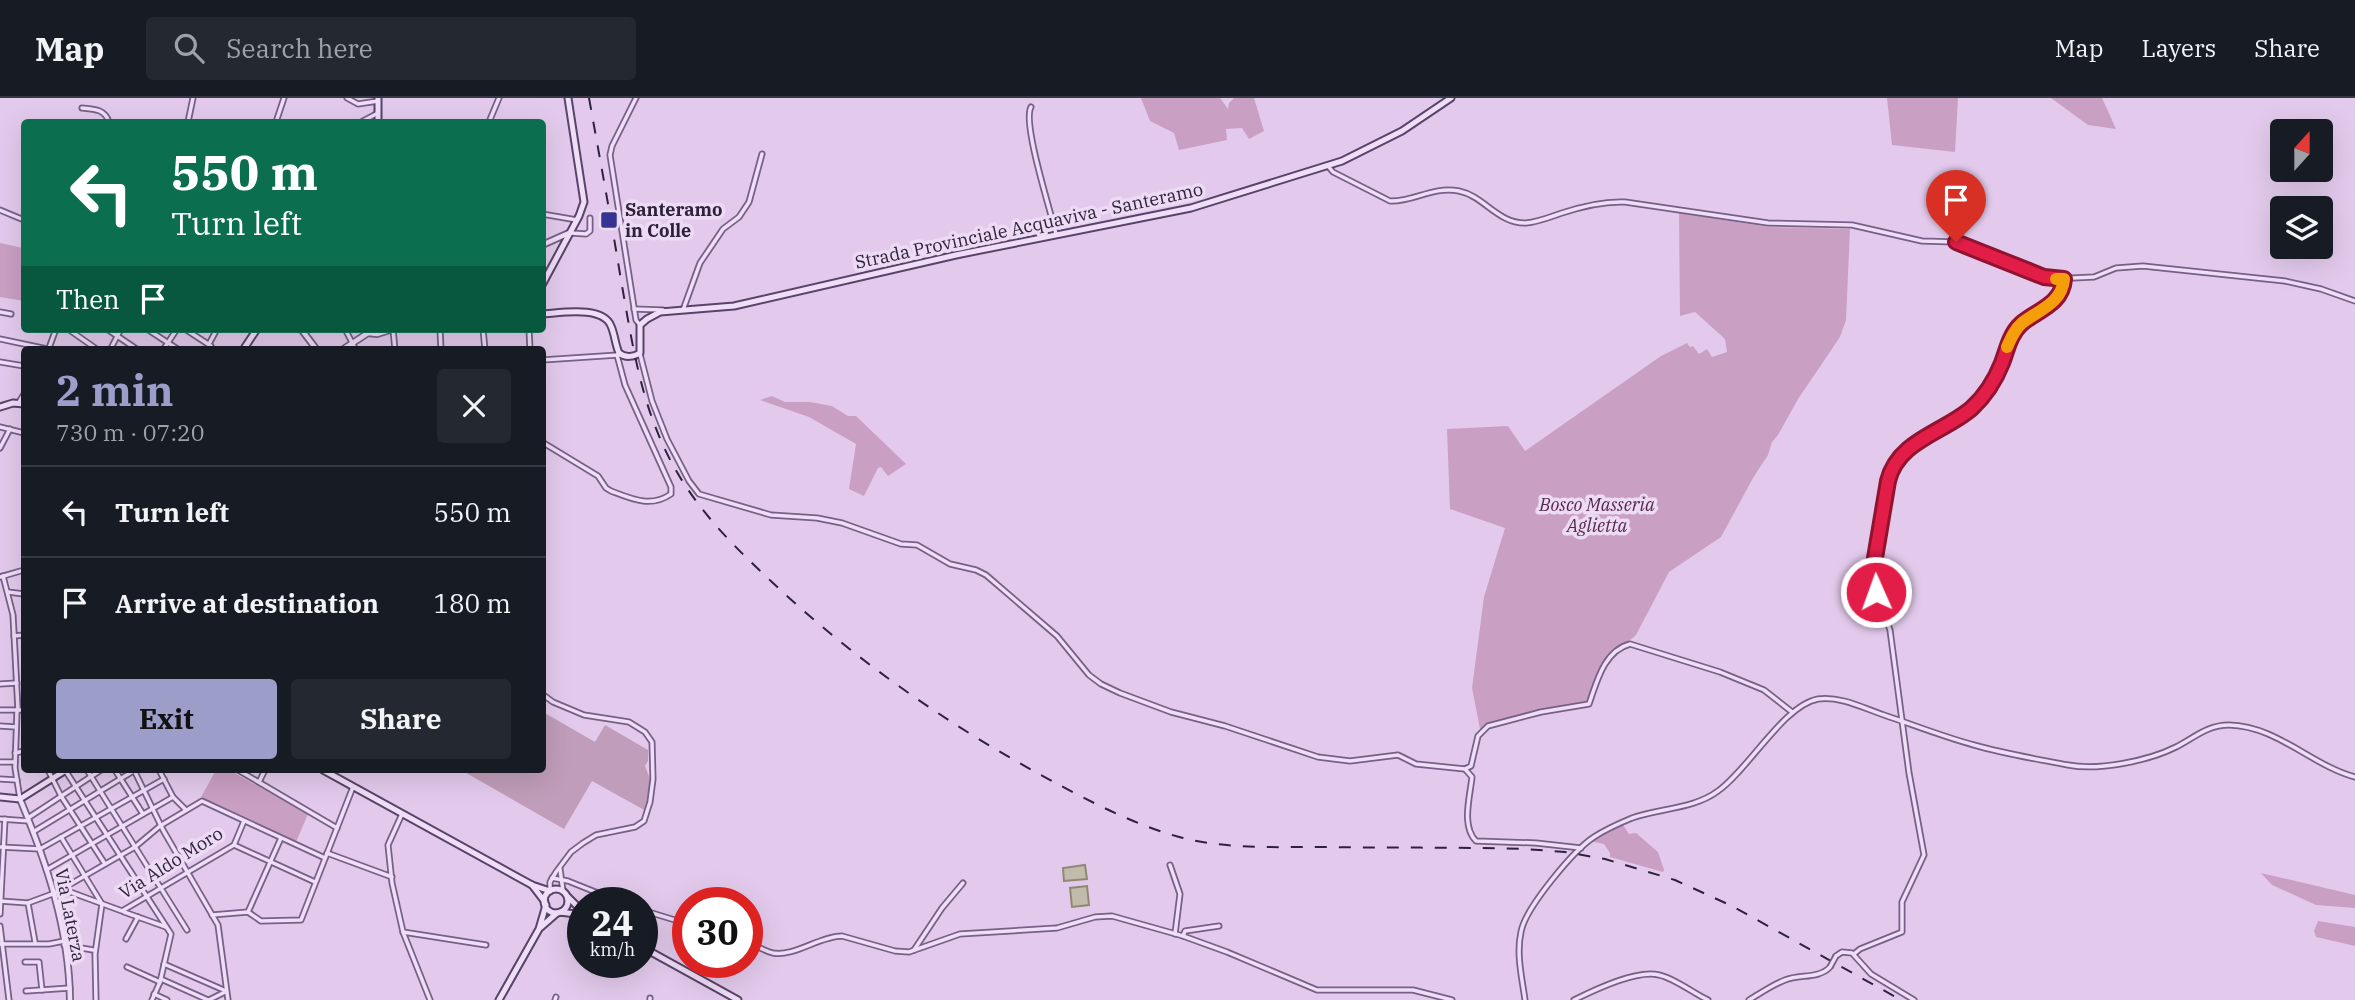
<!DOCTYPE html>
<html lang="en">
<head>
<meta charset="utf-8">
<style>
	:root { --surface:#171b24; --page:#242831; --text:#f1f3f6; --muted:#9ea1a6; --line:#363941; --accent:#9d9dc9 }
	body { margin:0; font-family:"IBM Plex Serif",serif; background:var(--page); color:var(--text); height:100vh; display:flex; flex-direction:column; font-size:26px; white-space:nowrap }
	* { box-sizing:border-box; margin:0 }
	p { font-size:23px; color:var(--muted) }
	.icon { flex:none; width:38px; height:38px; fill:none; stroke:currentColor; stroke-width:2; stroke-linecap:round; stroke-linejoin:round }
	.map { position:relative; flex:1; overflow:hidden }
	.details { position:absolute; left:21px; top:248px; width:525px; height:427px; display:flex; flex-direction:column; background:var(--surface); border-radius:7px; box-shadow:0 7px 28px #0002 }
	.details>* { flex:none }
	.banner { position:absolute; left:21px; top:21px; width:525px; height:214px; border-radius:7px; box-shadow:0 7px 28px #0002; background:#0b6e4f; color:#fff; overflow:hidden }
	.needle { width:46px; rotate:21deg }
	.buttons { position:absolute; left:2270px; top:21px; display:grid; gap:14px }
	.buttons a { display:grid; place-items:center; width:63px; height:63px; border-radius:7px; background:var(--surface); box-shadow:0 7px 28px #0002; font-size:35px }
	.speed { position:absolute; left:567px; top:789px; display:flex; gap:14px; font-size:35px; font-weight:700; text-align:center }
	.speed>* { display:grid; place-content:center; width:91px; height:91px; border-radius:50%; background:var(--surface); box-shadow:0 7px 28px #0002; line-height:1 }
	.speed small { font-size:18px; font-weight:400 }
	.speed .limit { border:10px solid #d22; background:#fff; color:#111 }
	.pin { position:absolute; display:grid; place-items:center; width:60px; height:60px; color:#fff; margin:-72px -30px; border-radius:50% 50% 50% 0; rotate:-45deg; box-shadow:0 0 7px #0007 }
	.pin .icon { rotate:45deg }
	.me { position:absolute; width:77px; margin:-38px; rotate:358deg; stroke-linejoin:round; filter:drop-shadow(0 0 5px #0008) }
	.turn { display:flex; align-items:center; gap:24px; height:147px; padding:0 35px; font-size:32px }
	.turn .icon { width:91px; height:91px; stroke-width:2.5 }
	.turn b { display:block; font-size:49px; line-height:60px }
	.then { display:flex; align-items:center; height:66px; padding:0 35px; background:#0003; gap:14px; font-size:26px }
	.round { display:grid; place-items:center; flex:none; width:74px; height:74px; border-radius:7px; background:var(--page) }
	.summary { display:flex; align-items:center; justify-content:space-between; height:119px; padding:0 35px }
	h1 { font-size:42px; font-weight:800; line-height:52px; color:var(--accent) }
	.button { display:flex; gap:14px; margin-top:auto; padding:14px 35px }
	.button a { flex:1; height:80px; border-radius:7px; background:var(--accent); color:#111; font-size:28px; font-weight:800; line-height:80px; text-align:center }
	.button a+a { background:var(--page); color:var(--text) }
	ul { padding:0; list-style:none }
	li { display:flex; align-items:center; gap:21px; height:91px; padding:0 35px; border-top:2px solid var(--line) }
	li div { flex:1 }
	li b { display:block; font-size:26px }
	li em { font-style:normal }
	header { display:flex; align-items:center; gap:42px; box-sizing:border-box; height:98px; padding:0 35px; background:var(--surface); border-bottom:2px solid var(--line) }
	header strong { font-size:33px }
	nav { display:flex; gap:38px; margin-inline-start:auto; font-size:24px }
	.search { width:490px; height:63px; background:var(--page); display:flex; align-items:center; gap:18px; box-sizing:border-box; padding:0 24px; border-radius:7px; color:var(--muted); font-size:26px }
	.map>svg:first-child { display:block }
	.green { fill:#ca9fc4 }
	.cemetery { fill:#c09dba }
	.water { fill:#c1bbab; stroke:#8f8971; stroke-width:2 }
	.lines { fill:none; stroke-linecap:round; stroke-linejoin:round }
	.minor-casing { stroke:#766088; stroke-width:7 }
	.tertiary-casing { stroke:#766088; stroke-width:8 }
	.secondary-casing { stroke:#58436a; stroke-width:9 }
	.minor { stroke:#f0ddf7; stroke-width:3.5 }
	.tertiary { stroke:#f0ddf7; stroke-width:4.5 }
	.secondary { stroke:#f0ddf7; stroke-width:5 }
	.rail { stroke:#2e223a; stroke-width:2; stroke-dasharray:12 12; stroke-linecap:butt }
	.minor-bridge-casing { stroke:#766088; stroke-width:7; stroke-linecap:butt }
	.minor-bridge { stroke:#f0ddf7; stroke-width:3.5 }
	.route-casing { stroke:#92132f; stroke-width:18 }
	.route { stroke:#e11d48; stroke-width:12 }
	.slow { stroke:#f59e0b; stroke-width:12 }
	.poi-dot { fill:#363493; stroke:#eddaf4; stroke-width:2.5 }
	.labels { text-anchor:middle; stroke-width:7; stroke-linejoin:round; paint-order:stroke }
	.poi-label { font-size:18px; font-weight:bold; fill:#2e223a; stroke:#eddaf4; text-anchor:start }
	.street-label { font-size:18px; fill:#2e223a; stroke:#eddaf4 }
	.park-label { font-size:18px; font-style:italic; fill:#552a49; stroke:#eddaf4 }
</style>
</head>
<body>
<header>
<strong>Map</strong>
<div class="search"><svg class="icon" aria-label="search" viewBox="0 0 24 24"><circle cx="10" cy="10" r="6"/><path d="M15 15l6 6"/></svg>Search here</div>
<nav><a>Map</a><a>Layers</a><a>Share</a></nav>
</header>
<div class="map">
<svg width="2355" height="902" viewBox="0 0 2355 902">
	<rect width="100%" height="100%" fill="#e3caec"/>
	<g class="green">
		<polygon points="1141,0 1220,0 1228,11 1229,5 1234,0 1254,0 1264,33 1249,41 1242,30 1226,31 1227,42 1179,52 1174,35 1150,23"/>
		<polygon points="1887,0 1958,0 1955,54 1892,47"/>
		<polygon points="2051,0 2102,0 2116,31 2088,27"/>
		<path d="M1679 115 1769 129 1850 131 1846 222 1840 239 1798 301 1778 337 1772 344 1768 357 1753 380 1721 439 1669 474 1636 537C1628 546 1617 546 1609 555 1597 568 1594 591 1587 606L1522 616 1480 631 1472 590 1484 499 1505 430 1450 411 1447 331 1508 328 1525 353 1661 258 1687 245 1690 249 1693 248 1699 256 1707 251 1712 259 1727 254 1725 241 1695 214 1680 218Z"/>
		<polygon points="0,145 23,150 24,152 24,203 0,199"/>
		<polygon points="772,298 785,304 810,304 832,308 848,318 856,318 906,366 888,378 881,369 878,370 864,398 849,391 856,346 809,319 760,302"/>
		<polygon points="216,672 229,672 308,716 296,744 201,699"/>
		<polygon points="1623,727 1629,736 1636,735 1658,754 1664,772 1663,774 1610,759 1610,755 1604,746 1590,743"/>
		<polygon points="2261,775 2355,797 2355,810 2316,807 2272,787"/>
		<polygon points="2318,823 2355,829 2355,848 2316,839 2314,833"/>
	</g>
	<polygon class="cemetery" points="543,614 595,644 605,627 648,652 648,663 645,668 650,681 646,713 592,683 564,731 461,672 542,672"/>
	<g class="water">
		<polygon points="1085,767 1087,781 1064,783 1063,770"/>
		<polygon points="1087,788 1089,807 1072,809 1070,790"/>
	</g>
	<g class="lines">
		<defs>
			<g id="minor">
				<polyline points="347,0 358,6 378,3"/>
				<polyline points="636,0 612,48 610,57 636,222 640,227"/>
				<path d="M1031 9C1022 25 1051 114 1056 136"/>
				<path d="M82 10C94 11 105 11 109 24"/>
				<polyline points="188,24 193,0"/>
				<polyline points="276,24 284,0"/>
				<polyline points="361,24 378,15"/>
				<polyline points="489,24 499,0"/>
				<path d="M1328 68 1333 74 1390 103C1414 104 1432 88 1459 93 1484 98 1498 126 1526 125 1538 124 1550 119 1562 115 1583 108 1603 103 1625 104L1768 125 1852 127 1922 143 1956 144 2051 181 2094 179 2116 170 2143 168 2285 183 2321 191 2355 203"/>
				<polyline points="0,112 24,122"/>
				<polyline points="542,116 577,122"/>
				<polyline points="571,135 586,136 590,133 590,120"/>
				<polyline points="634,211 663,212"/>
				<polyline points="683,212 700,165 723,131 739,119 749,104 762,56"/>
				<polyline points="0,214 11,216"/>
				<polyline points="68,231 98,252"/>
				<polyline points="107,231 138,252"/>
				<polyline points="147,231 179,252"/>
				<polyline points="185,231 211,248 209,252"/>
				<polyline points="345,231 356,252"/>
				<polyline points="393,231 395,252"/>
				<polyline points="440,231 441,252"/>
				<polyline points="483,231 485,252"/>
				<polyline points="529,231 530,252"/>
				<polyline points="0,241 52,252"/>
				<polyline points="209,246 217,231"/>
				<polyline points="49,250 56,231"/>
				<polyline points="110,252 121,231"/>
				<polyline points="163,252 177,231"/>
				<path d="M640 256 652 303 667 341 689 383 699 396 771 417 817 420 842 425 901 446 917 447 950 466 976 472 986 477 1057 538 1089 577 1101 586 1120 595 1171 614 1225 628 1318 659 1350 663 1398 657 1416 666 1465 671 1471 668 1478 638 1488 628 1541 614 1589 606C1597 583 1604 553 1630 546L1720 574 1764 592 1792 614"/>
				<polyline points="542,262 618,257"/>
				<polyline points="0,264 24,268"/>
				<polyline points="19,304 24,296"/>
				<polyline points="0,329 24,335"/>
				<path d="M542 344 598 378 606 390 611 393C632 401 651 410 671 396V389L625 287 617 257"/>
				<polyline points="0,350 10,331"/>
				<polyline points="3,478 13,517 18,612"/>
				<polyline points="0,479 24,472"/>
				<polyline points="8,494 24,496"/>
				<polyline points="14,538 24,537"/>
				<polyline points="0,586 17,585"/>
				<polyline points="542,596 553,604 584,617 629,624 645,634 652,644 653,681 650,704 644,723 635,729 596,737 583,745 571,754 556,774 550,784 550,792"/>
				<polyline points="0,612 24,612"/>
				<polyline points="17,613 15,670 20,701"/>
				<polyline points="0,628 16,629"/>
				<polyline points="15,655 24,653"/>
				<polyline points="0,664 15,664"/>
				<path d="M1465 671 1472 679C1470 699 1461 728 1476 743L1536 745 1581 750"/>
				<polyline points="48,672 61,698 105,766"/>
				<polyline points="65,672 171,836 160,884 152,902"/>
				<polyline points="87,672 187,832"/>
				<polyline points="115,672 143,716"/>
				<polyline points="134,672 163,732 218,827 228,902"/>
				<polyline points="159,672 173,699 186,712"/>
				<polyline points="238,672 337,730"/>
				<polyline points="0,681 17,682"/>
				<polyline points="259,684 265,672"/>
				<polyline points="402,716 388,747 392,785 403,834 430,902"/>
				<polyline points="28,720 101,672"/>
				<polyline points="0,721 29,723"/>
				<polyline points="33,734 135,672"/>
				<polyline points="61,739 102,806 95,856 96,902"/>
				<polyline points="234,747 315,784"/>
				<polyline points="0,749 40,751 164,681"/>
				<polyline points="327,755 392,779"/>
				<polyline points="1170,767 1180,796 1175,836"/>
				<polyline points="48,771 173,699"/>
				<polyline points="560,771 563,793"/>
				<polyline points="552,780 568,783 623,805"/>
				<polyline points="62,791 122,813 234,747 244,723"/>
				<polyline points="0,803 28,805 55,795 135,749 160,728 202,703 325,760"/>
				<polyline points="28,805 35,844"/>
				<polyline points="642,812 688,826"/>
				<polyline points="124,814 166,829"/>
				<polyline points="248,814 281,740"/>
				<polyline points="0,816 5,721"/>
				<polyline points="212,817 248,814 261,823 301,822 353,689"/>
				<polyline points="0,828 9,902"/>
				<polyline points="403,834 486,847"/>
				<polyline points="1183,838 1185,833 1219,828"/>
				<polyline points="126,841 138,819"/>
				<path d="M747 843C755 847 764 853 773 855 794 859 820 838 842 838L895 853 909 854 960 836 1057 830 1095 819 1112 818 1183 838 1227 854 1317 892H1413L1452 902"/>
				<polyline points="0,846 49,846 64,843"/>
				<polyline points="64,847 93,852"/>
				<polyline points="914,852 942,810 963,785"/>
				<polyline points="1854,856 1860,851 1902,834 1902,804 1924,757 1909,675 1890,532 1876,494 1874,481 1877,447 1889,378 1900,361 1918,344 1969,312 1977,305 1996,277 2011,240 2018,229 2053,204 2063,192 2065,181"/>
				<polyline points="1836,858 1842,854 1852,855 1871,876 1914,902"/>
				<polyline points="25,864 39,864 42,892"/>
				<polyline points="164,866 226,893"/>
				<polyline points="127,869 160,884"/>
				<polyline points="161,881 208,902"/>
				<polyline points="26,893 70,890"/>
				<polyline points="154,896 167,902"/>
				<polyline points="209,902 225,894"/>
				<polyline points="555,902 556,899"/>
				<polyline points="650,902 650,900"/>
				<path d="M1525 902C1522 880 1516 856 1521 834 1525 810 1574 752 1594 739 1606 731 1620 725 1632 720 1660 710 1694 711 1718 693 1748 672 1784 607 1818 601 1841 598 1863 610 1884 617 1914 627 1944 639 1974 647 2005 656 2037 661 2068 667 2098 673 2148 663 2176 649 2194 640 2207 627 2229 627 2277 628 2311 667 2355 679"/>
				<path d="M1574 902C1594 892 1637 871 1659 877 1674 880 1693 895 1708 902"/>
				<path d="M1749 902C1761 895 1772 887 1785 882 1800 876 1819 881 1830 869"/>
			</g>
			<g id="tertiary">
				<polyline points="542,147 569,135"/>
				<polyline points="301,231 317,252"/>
				<polyline points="368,235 377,236 393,231"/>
				<polyline points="342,252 374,231"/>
				<path d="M20 701C47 766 69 830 70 902"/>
			</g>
			<g id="secondary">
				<polyline points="378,0 378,24"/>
				<polyline points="542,187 579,118 584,104 568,0"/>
				<path d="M542 216C560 215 603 207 611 228 615 237 615 246 619 255 625 260 634 259 640 255V227L647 221 660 214 734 208 956 157 1191 110 1342 63 1402 33 1451 0"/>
				<polyline points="243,252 257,231"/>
				<polyline points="0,309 13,305 24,306"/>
				<polyline points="323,672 532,787 550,793"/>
				<polyline points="0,699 20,701 66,672"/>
				<polyline points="532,787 545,804"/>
				<circle cx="556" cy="803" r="12"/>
				<polyline points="568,799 583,814"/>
				<polyline points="560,814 583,817"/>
				<polyline points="541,829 557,815"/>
				<polyline points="642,849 738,902"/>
				<polyline points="499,902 539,831 546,807"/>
			</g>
		</defs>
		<use href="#minor" class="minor-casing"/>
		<use href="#tertiary" class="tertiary-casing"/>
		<use href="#secondary" class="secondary-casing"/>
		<use href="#minor" class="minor"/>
		<use href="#tertiary" class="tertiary"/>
		<use href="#secondary" class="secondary"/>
		<path class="rail" d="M589 0C600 61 611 121 621 182 631 238 639 295 663 347 688 403 729 444 773 485 856 563 951 629 1052 683 1093 705 1137 728 1183 740 1228 751 1274 749 1319 749 1388 750 1456 749 1525 751L1565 754 1605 761 1675 782 1732 808 1901 902"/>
		<defs>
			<polyline id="minor-bridge" points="1830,869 1836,858"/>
		</defs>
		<use href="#minor-bridge" class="minor-bridge-casing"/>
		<use href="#minor-bridge" class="minor-bridge"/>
	</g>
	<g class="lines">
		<defs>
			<path id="route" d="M1876 494 1874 466 1888 383C1898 342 1945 334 1972 310 1985 298 1996 280 2002 265 2007 252 2010 236 2021 226 2037 212 2062 207 2064 181L2044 179 1956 144"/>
		</defs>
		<use href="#route" class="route-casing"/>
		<use href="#route" class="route"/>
		<path class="slow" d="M2007 249C2011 240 2015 231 2022 225 2039 212 2062 205 2064 181H2056"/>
	</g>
	<rect class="poi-dot" x="600" y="113" width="18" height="18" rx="3.5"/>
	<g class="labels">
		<g class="poi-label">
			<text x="625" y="118">Santeramo<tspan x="625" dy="21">in Colle</tspan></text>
		</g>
		<g class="street-label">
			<text transform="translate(1029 128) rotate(-12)" y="6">Strada Provinciale Acquaviva - Santeramo</text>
			<text transform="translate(171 765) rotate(-32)" y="6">Via Aldo Moro</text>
			<text transform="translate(70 817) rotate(79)" y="6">Via Laterza</text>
		</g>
		<g class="park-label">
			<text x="1597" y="413">Bosco Masseria<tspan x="1597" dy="21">Aglietta</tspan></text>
		</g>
	</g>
</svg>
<div class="buttons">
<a><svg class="needle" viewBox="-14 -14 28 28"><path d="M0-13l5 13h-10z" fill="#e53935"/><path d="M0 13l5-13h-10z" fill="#9ea1a6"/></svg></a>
<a><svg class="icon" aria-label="layers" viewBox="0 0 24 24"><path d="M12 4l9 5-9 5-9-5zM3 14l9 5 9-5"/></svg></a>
</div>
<div class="speed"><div>24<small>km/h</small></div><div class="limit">30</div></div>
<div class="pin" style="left:1956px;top:144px;background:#d93025"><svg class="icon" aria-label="arrive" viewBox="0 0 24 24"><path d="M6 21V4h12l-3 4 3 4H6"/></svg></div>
<svg class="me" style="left:1876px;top:494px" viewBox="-20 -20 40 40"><circle r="17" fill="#e11d48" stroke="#fff" stroke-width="3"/><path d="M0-11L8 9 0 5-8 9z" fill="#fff"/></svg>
<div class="banner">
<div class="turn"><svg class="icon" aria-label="left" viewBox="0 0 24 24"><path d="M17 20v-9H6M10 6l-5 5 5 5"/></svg><div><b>550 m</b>Turn left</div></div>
<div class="then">Then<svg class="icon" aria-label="arrive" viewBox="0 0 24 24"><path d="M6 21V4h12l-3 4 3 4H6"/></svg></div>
</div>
<section class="details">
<div class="summary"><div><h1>2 min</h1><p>730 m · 07:20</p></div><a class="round"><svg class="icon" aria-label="close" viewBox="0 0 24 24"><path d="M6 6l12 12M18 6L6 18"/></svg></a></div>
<ul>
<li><svg class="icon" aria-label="left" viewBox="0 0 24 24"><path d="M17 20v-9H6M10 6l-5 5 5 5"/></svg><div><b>Turn left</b></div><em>550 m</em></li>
<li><svg class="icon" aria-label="arrive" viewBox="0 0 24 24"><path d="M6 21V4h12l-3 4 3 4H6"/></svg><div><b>Arrive at destination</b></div><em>180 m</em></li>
</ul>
<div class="button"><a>Exit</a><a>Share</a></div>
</section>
</div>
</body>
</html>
